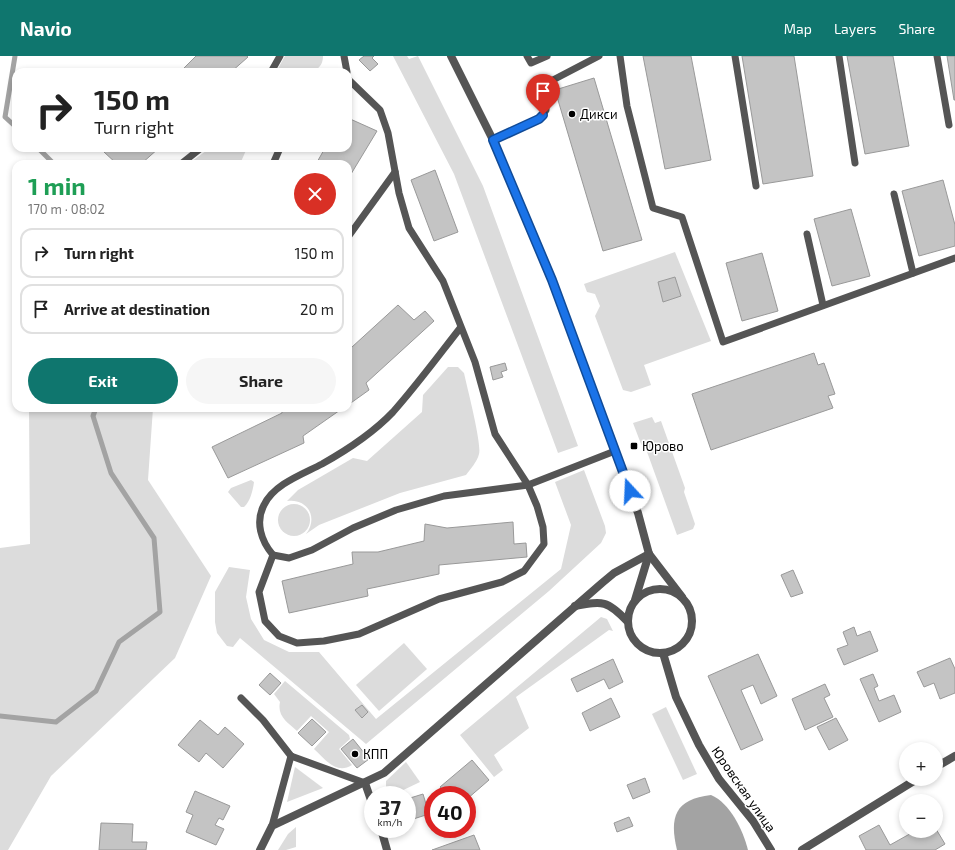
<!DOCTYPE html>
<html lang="en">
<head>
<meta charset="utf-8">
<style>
	:root { --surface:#fff; --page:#f6f6f6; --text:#222; --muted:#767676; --line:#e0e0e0; --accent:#0f766e }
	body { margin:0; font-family:"Exo 2",sans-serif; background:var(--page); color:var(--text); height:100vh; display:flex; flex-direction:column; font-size:15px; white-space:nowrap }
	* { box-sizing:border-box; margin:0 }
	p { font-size:13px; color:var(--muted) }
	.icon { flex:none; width:22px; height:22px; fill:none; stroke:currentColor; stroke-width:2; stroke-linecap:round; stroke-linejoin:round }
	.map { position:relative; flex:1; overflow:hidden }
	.panel { position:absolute; left:12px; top:104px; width:340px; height:252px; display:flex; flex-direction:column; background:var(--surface); border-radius:12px; box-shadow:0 2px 6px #0003 }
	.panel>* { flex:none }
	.guide { position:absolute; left:12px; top:12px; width:340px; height:84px; border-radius:12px; box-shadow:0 2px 6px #0003; background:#fff; color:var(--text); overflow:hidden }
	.controls { position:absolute; left:899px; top:686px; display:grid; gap:8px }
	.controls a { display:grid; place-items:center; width:44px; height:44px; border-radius:50%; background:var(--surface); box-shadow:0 2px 6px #0003; font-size:20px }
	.speed { position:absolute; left:364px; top:730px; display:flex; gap:8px; font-size:20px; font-weight:700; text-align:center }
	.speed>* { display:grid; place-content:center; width:52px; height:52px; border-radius:50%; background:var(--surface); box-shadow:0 2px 6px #0003; line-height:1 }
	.speed small { font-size:10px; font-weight:400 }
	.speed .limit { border:6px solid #d22; background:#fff; color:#111 }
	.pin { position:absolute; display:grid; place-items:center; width:34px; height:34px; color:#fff; margin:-41px -17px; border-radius:50% 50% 50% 0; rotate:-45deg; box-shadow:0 0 4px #0007 }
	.pin .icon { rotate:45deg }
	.me { position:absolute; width:44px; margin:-22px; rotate:340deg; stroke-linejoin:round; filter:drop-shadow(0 0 3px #0008) }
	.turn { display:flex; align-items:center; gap:14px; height:84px; padding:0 16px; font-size:18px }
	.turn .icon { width:52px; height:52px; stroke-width:2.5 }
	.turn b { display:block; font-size:28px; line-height:34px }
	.round { display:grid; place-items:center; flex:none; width:42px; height:42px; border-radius:21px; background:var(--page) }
	.headline { display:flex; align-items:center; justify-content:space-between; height:68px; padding:0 16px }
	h1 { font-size:24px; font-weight:700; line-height:30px; color:#1e9e55 }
	.primary-button { display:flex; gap:8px; margin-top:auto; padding:8px 16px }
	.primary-button a { flex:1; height:46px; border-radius:24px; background:var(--accent); color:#fff; font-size:16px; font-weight:700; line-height:46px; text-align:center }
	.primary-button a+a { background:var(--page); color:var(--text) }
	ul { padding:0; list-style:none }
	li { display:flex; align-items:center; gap:12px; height:50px; margin:0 8px 6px; padding:0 8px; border:2px solid var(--line); border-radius:12px }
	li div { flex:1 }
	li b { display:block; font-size:15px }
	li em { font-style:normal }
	header { display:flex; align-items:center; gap:24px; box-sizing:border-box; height:56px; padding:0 20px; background:var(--accent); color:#fff }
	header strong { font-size:19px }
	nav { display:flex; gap:22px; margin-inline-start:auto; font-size:14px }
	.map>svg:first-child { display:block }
	.green { fill:#dcdcdc }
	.water { fill:#a3a3a3 }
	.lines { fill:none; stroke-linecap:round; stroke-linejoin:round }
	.stream { stroke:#a3a3a3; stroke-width:5 }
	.building { fill:#c4c4c4; stroke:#999 }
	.service { stroke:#555; stroke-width:7 }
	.minor { stroke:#555; stroke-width:8 }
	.tertiary { stroke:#555; stroke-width:8 }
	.route-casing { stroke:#114b97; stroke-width:10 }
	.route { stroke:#1a73e8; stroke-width:7 }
	.poi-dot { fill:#000; stroke:#fff; stroke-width:1.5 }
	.labels { text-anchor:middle; stroke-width:3; stroke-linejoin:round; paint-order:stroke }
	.poi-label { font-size:13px; fill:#000; stroke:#fff; text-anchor:start }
	.street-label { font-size:13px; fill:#000; stroke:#fff }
</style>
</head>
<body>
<header>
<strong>Navio</strong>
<nav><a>Map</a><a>Layers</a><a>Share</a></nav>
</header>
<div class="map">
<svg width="955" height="794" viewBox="0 0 955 794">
	<rect width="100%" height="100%" fill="#fff"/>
	<g class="green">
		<path d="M285 0H323C323 23 292 16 276 16Z"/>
		<polygon points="393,0 407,0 409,3 418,0 483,130 578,390 558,397 454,118"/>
		<polygon points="210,92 247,92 240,108 188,108"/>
		<polygon points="675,196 711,285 644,309 651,329 631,336 623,334 595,260 600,250 595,238 587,236 584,228"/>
		<path d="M448 311H458L464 317C467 331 482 388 479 398 477 406 471 412 466 419L400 437 319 469 306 478C319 461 307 442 287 445L298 434 353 402 367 405 422 356 423 339Z"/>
		<polygon points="29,352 153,352 148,424 211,520 175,602 51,720 8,794 0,794 0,492 30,488"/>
		<polygon points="652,361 655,367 661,365 685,432 684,436 695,468 693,473 677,479 646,393 641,388 633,367"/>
		<polygon points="584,414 605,470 606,477 601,487 549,535 366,688 240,582 233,591 227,590 217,577 215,566 215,536 229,511 250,514 246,541 251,563 264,584 289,596 319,596 376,663 561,513 571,469 555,426"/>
		<path d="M251 424 254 426C253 434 250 446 244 451H241L228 436 231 432Z"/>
		<circle cx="294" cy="464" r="16"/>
		<polygon points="601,561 607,563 613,575 609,574 516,641 529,672 494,699 503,714 494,721 460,679"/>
		<polygon points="404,587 427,613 379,655 356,629"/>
		<path d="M285 625 349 679 350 683 339 693 352 709C336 719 325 703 314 693L329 676 311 660 297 675C287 666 277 660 280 646L274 638Z"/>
		<polygon points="666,651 697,718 683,724 652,658"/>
		<polygon points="406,706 420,726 393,739 386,739 386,725"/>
		<polygon points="295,711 323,732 287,746"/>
		<polygon points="296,771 296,791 286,794 278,794 288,778"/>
	</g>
	<path class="water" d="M711 739C730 747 743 774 748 794H677C669 761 675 743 711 739Z"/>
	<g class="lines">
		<g class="stream">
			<polyline points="15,0 5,61 16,71"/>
			<polyline points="38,92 54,108"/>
			<polyline points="0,660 56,666 96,635 119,586 160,556 154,482 111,417 93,360 96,352"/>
		</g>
	</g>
	<g class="building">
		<polygon points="196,0 247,0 248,1 231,16 180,16"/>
		<polygon points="364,0 374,0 372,2 378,8 370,15 359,4"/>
		<polygon points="643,0 691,0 711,104 665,113"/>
		<polygon points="742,0 794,0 813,120 763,128"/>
		<polygon points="847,0 893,0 909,90 865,98"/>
		<polygon points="947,0 955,0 955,44 954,44"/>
		<polygon points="594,22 642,184 603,195 555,34"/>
		<polygon points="348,62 377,75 348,123 348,108 316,108 325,92 348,92"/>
		<polygon points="109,92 159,92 141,108 117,108 104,96"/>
		<polygon points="435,114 458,176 434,185 411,124"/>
		<polygon points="943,124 955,169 955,190 919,200 902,135"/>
		<polygon points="851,153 870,220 832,230 814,163"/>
		<polygon points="762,197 778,255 742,265 726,207"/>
		<polygon points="675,221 681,240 663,246 658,226"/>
		<polygon points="398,249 414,264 425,255 434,265 366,327 369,334 348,349 348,293 352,291"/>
		<polygon points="814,297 818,309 824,307 835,338 828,340 833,352 711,394 692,338"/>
		<polygon points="505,307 507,314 501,316 503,321 493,324 490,311"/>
		<polygon points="282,352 343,352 303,380 304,387 228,422 212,391 282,357"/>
		<polygon points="513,466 514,488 526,487 527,501 439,509 439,518 367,533 368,540 289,557 282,525 353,508 352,496 378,496 424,485 425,468 447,472"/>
		<polygon points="793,514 803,537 791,541 781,519"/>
		<polygon points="854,571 857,580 870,575 878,595 844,609 837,593 848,589 843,576"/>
		<polygon points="758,598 777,640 761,648 753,629 741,634 763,684 741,694 708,620"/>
		<polygon points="950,602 955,613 955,637 940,643 934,627 924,631 917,616"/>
		<polygon points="613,603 623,626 609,633 604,623 577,636 571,623"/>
		<polygon points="270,617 281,627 270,639 259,629"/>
		<polygon points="873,618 878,630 874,632 879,645 894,639 901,656 879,666 860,623"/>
		<polygon points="825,628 830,639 824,642 833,661 805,674 792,643"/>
		<polygon points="611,642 620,661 590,675 582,657"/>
		<polygon points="362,649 368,656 362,662 355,654"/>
		<polygon points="836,662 848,684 829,694 817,671"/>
		<polygon points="312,663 326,676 312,690 298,677"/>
		<polygon points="200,664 218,679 225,671 244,688 223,712 206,697 199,706 178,689"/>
		<polygon points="353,683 369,703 357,712 341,693"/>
		<polygon points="472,704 489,724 467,743 467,739 447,739 440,731"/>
		<polygon points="645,722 650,736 633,743 627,729"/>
		<polygon points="195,735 230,750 223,764 219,762 215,769 224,773 216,789 186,776 193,759 186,756"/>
		<polygon points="423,738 429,758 407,765 407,743"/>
		<polygon points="629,761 633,770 617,776 614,767"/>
		<polygon points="101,767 133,768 132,786 147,786 146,794 99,794"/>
		<polygon points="879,769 890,789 915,775 936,775 936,773 945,788 935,794 866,794 859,780"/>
		<polygon points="474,779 480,794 432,794"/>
	</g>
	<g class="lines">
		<g class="service">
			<polyline points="344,0 347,16"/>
			<polyline points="527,0 531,7 547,0"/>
			<polyline points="620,0 627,50 653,152 682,161 723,286 955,202"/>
			<polyline points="735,0 756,130"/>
			<polyline points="839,0 855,107"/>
			<polyline points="937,0 949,69"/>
			<polyline points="271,16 280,0"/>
			<path d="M348 23 380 54 388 77 399 137 409 172 443 225 475 306 495 378 528 429 537 450 543 471 544 488 524 515 502 526 439 543 359 578 324 585 297 587 279 580 265 565 259 536 273 499C261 485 255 466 264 449 274 428 303 418 322 408 347 394 374 376 393 356 417 329 439 299 461 271"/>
			<polyline points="493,84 539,63 546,54 546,35 551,25 599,0"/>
			<polyline points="181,108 201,92"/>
			<polyline points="273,108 280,92"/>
			<polyline points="894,138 913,217"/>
			<polyline points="807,178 823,249"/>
			<polyline points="348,181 395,116"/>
			<polyline points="273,499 289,502 312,494 353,472 396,454 444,440 528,429 615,395"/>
			<polyline points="241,642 263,664 291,700 365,727"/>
			<polyline points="272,770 291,700"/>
		</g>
		<g class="minor">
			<path d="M575 550C603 545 607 544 627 565"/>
			<polyline points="936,711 955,700"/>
			<polyline points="365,727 373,750"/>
			<polyline points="381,773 387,794"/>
			<polyline points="260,794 272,770 384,717 602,527 614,517 649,498"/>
			<polyline points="802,794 917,723"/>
		</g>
		<g class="tertiary">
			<polyline points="451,0 493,84 552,224 638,457 649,498 682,541"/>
			<circle cx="660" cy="565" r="32"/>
			<polyline points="635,544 649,498"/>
			<polyline points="663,597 676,641 699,689 719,723 753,765 771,794"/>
		</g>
	</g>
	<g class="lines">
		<defs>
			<polyline id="route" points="543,59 539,63 493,84 552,224 630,435"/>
		</defs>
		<use href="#route" class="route-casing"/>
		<use href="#route" class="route"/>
	</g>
	<g class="poi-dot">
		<circle cx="572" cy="58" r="4"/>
		<rect x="630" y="386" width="8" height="8" rx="2"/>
		<circle cx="355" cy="698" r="4"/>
	</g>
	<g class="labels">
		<g class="poi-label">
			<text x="580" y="63">Дикси</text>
			<text x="642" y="395">Юрово</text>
			<text x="363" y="703">КПП</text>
		</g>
		<g class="street-label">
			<text transform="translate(744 733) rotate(55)" y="5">Юровская улица</text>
		</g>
	</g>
</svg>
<div class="controls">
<a>+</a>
<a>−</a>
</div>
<div class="speed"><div>37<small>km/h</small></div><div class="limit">40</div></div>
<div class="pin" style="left:543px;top:59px;background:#d93025"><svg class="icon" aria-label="arrive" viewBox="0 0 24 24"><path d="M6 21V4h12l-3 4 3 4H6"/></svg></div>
<svg class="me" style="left:630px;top:435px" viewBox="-20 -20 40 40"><circle r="19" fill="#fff"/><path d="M0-13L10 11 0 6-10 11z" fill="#1a73e8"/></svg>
<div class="guide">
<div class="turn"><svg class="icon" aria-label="right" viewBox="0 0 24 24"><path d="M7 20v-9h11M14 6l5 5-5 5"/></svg><div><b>150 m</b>Turn right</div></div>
</div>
<section class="panel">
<div class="headline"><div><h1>1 min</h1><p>170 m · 08:02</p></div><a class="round" style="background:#d93025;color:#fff"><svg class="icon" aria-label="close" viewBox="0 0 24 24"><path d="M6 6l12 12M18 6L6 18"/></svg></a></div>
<ul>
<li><svg class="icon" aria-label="right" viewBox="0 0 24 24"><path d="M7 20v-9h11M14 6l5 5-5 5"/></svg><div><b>Turn right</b></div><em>150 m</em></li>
<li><svg class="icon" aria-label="arrive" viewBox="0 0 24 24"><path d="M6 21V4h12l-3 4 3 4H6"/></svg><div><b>Arrive at destination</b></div><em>20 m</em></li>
</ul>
<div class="primary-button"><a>Exit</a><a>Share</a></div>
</section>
</div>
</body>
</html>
